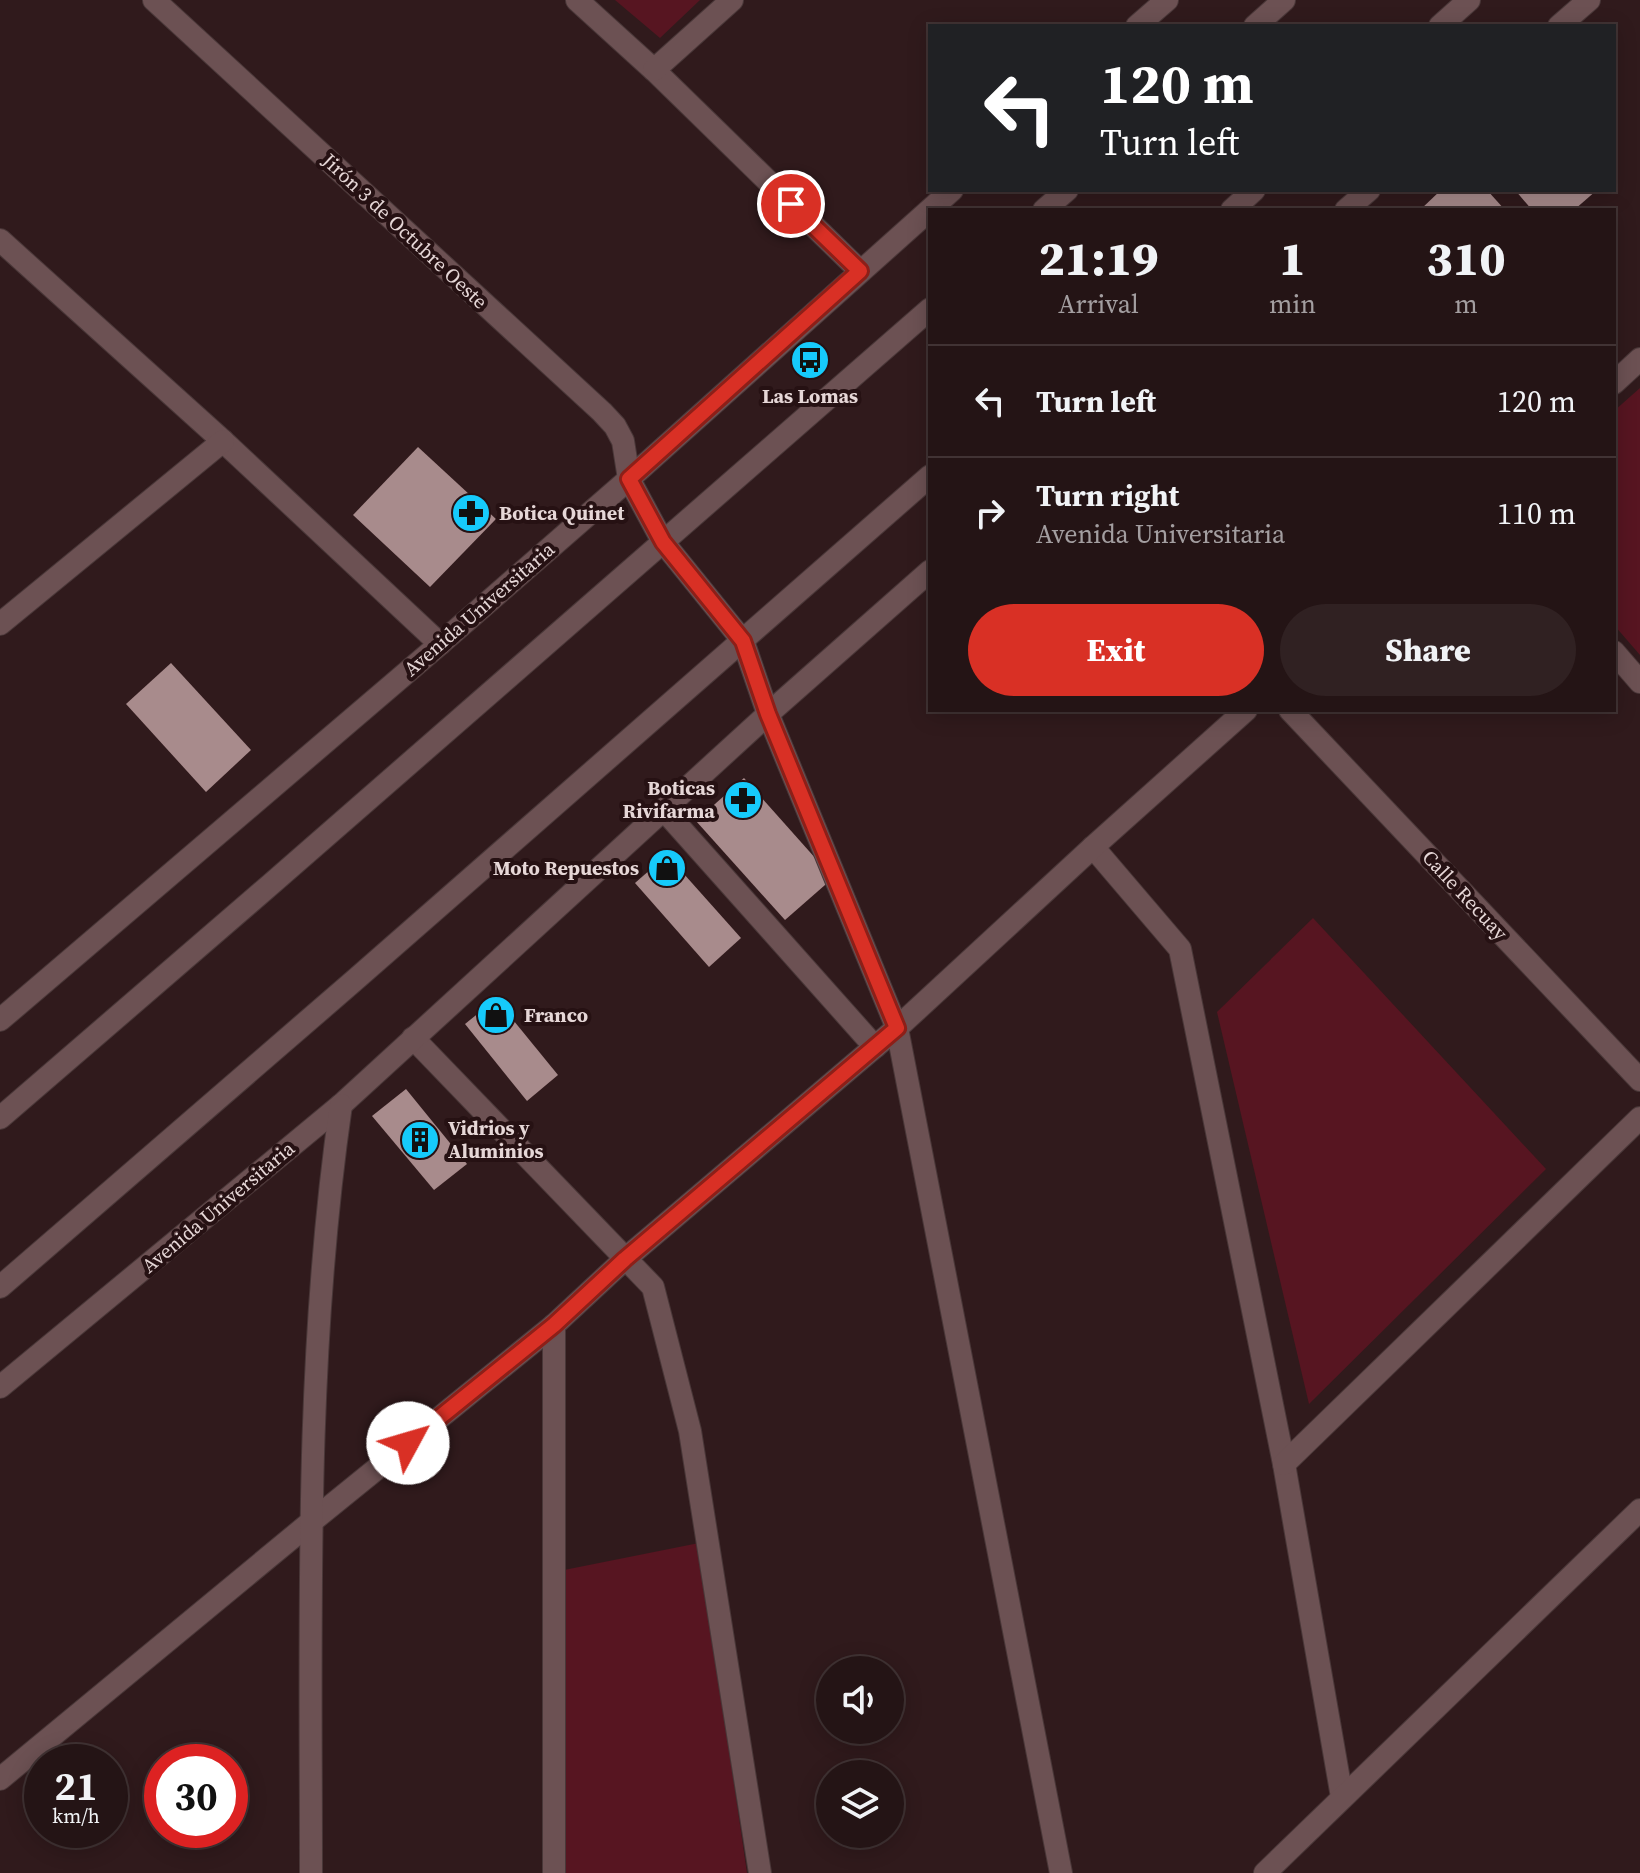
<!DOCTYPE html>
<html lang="en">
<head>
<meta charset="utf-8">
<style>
	:root { --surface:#241415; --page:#302122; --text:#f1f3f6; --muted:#a39ea0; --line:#413334; --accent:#d93025 }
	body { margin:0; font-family:"Source Serif 4",serif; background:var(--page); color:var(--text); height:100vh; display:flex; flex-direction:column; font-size:30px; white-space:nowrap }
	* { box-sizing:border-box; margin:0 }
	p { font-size:26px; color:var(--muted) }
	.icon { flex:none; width:44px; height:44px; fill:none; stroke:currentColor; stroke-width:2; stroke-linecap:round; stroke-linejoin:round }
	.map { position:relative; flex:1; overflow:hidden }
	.side { position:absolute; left:928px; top:208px; width:688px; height:504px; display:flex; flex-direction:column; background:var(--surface); border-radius:0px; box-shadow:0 4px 20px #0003,0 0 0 2px var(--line) }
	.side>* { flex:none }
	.hud { position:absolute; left:928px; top:24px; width:688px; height:168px; border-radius:0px; box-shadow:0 4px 20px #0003,0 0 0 2px var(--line); background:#202124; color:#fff; overflow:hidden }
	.controls { position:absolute; left:816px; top:1656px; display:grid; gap:16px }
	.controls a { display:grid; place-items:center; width:88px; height:88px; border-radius:50%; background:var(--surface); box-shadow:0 4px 20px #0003,0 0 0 2px var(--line); font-size:40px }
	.speed { position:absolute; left:24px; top:1744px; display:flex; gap:16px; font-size:40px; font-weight:700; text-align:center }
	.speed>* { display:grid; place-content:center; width:104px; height:104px; border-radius:50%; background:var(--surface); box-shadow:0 4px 20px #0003,0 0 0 2px var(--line); line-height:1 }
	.speed small { font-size:20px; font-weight:400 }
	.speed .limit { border:12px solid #d22; background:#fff; color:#111 }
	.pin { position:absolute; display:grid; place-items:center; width:68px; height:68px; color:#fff; margin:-34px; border:4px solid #fff; border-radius:50%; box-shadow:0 2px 8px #0007 }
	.me { position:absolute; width:88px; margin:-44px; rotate:51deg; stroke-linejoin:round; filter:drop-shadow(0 0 6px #0008) }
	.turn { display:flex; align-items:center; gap:28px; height:168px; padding:0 40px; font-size:36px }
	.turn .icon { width:104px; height:104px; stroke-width:2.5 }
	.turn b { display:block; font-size:56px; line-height:68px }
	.eta { display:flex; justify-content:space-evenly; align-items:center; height:136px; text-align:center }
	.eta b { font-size:48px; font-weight:800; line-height:56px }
	.action { display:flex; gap:16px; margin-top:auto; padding:16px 40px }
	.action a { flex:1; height:92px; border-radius:48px; background:var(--accent); color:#fff; font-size:32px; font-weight:800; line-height:92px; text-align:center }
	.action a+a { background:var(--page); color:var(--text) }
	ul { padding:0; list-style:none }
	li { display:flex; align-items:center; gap:24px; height:112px; padding:0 40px; border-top:2px solid var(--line) }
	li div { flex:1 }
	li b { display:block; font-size:30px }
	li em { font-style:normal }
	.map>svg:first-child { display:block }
	.green { fill:#571521 }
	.building { fill:#a88b8c }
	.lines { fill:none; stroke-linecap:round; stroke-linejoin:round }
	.minor-casing { stroke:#493738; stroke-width:24 }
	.secondary-casing { stroke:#493738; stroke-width:24 }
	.minor { stroke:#6c5153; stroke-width:22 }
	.secondary { stroke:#6c5153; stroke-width:22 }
	.route-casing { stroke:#8d1f18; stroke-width:20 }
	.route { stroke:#d93025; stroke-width:14 }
	.labels { text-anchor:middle; stroke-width:8; stroke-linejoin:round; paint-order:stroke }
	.street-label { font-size:20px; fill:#e6d7d7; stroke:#261113 }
	.poi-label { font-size:20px; font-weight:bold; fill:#e6d7d7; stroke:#261113; text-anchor:start }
</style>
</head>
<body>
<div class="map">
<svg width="1640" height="1873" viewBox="0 0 1640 1873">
	<rect width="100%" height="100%" fill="#301a1c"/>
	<g class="green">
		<polygon points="615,0 700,0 660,38"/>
		<polygon points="1640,388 1640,655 1614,625 1614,411"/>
		<polygon points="1313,918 1546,1169 1309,1404 1217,1012"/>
		<polygon points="699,1543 747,1873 566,1873 564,1570"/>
	</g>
	<g class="building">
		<polygon points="1441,190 1487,190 1505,210 1420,210"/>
		<polygon points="1515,190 1597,190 1574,210 1532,210"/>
		<polygon points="418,447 496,519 430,587 353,515"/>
		<polygon points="171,663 251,750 206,792 126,704"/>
		<polygon points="744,778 833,878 785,920 696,821"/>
		<polygon points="667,855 741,938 709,967 635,883"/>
		<polygon points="496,999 558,1075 527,1101 465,1024"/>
		<polygon points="406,1089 467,1164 434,1190 372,1116"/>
	</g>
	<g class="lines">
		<defs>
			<g id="minor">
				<polyline points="154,0 602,412 615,426 623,441 629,479 663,542 743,641 768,714 897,1028 1061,1873"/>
				<polyline points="577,0 654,70 860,271"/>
				<polyline points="1137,26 1167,0"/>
				<polyline points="1559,26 1589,0"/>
				<polyline points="654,70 732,0"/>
				<polyline points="1346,210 1369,190"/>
				<polyline points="0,240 223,441 440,644"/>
				<polyline points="1614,383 1640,359"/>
				<polyline points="0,624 223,441"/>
				<polyline points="1614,652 1640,682"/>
				<polyline points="1290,710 1640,1080"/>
				<polyline points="664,810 875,1047"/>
				<polyline points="1093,847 1180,949 1284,1464 1342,1797"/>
				<polyline points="0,1020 440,644 629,479 952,190"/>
				<polyline points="413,1038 653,1287 690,1431 760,1873"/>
				<polyline points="554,1325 554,1873"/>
				<polyline points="0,1387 341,1105 768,714 930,571"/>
				<polyline points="1284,1464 1640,1118"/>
				<polyline points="0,1779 311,1522 554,1325 625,1259 897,1028 1093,847 1246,710"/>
				<path d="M311 1873C311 1617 304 1359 341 1105"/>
				<polyline points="1265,1873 1640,1510"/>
			</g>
			<g id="secondary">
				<polyline points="1255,26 1284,0"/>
				<polyline points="1440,26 1469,0"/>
				<polyline points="1044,210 1067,190"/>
				<polyline points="1232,210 1254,190"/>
				<polyline points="0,1118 270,885 930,309"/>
				<polyline points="0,1287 356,979 930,476"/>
			</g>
		</defs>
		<use href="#minor" class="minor-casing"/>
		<use href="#secondary" class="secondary-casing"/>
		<use href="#minor" class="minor"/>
		<use href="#secondary" class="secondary"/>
	</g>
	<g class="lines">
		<defs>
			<polyline id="route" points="408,1443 554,1325 625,1259 897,1028 768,714 743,641 663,542 629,479 860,271 791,204"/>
		</defs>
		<use href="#route" class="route-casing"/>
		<use href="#route" class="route"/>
	</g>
	<defs>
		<symbol id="bus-disc" viewBox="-11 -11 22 22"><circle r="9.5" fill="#16cafb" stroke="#261113"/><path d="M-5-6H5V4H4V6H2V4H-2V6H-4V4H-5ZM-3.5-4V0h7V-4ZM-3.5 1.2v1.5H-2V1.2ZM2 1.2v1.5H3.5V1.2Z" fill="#111"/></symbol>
		<symbol id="pharmacy-disc" viewBox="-11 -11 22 22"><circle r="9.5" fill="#16cafb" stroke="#261113"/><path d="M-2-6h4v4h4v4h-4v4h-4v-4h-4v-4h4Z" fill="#111"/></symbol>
		<symbol id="shop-disc" viewBox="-11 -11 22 22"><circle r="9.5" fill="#16cafb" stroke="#261113"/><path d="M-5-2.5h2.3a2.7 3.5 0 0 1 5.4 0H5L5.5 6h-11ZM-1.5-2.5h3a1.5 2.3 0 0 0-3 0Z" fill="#111"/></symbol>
		<symbol id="building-disc" viewBox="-11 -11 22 22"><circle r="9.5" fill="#16cafb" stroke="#261113"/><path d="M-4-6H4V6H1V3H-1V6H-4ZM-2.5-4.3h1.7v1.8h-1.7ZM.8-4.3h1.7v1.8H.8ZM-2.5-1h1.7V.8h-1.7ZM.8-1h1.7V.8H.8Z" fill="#111"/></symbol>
	</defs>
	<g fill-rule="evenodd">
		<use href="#bus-disc" x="788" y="338" width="44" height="44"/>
		<use href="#pharmacy-disc" x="449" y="491" width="44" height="44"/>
		<use href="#pharmacy-disc" x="721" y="778" width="44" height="44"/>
		<use href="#shop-disc" x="645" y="846" width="44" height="44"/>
		<use href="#shop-disc" x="474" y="993" width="44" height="44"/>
		<use href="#building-disc" x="398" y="1118" width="44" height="44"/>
	</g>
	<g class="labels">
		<g class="street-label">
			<text transform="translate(405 231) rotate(43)" y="7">Jirón 3 de Octubre Oeste</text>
			<text transform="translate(479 609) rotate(-41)" y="7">Avenida Universitaria</text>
			<text transform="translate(1465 895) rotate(47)" y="7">Calle Recuay</text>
			<text transform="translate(218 1207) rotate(-40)" y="7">Avenida Universitaria</text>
		</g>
		<g class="poi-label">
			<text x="810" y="403" text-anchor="middle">Las Lomas</text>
			<text x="499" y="520">Botica Quinet</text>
			<text x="715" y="795" text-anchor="end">Boticas<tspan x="715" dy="23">Rivifarma</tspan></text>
			<text x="639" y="875" text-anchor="end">Moto Repuestos</text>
			<text x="524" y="1022">Franco</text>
			<text x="448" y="1135">Vidrios y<tspan x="448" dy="23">Aluminios</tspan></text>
		</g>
	</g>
</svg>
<div class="controls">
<a><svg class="icon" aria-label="sound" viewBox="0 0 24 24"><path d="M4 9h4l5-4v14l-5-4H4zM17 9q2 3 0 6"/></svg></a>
<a><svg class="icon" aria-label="layers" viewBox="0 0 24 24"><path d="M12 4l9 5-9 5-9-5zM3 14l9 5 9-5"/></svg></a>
</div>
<div class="speed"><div>21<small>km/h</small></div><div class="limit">30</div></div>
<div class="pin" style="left:791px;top:204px;background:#d93025"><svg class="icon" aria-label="arrive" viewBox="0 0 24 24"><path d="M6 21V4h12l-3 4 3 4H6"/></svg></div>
<svg class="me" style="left:408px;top:1443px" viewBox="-20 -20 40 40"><circle r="19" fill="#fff"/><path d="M0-13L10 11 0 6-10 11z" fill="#d93025"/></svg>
<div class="hud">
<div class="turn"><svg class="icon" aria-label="left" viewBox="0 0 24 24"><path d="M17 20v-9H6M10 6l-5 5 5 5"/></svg><div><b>120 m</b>Turn left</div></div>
</div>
<section class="side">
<div class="eta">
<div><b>21:19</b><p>Arrival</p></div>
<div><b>1</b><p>min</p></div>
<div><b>310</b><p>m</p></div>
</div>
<ul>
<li><svg class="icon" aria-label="left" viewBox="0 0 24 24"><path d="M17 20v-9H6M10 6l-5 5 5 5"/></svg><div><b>Turn left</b></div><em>120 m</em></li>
<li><svg class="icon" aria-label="right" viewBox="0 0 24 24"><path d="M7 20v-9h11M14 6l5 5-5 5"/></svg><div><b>Turn right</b><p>Avenida Universitaria</p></div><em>110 m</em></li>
</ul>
<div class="action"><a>Exit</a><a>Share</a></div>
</section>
</div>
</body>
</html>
